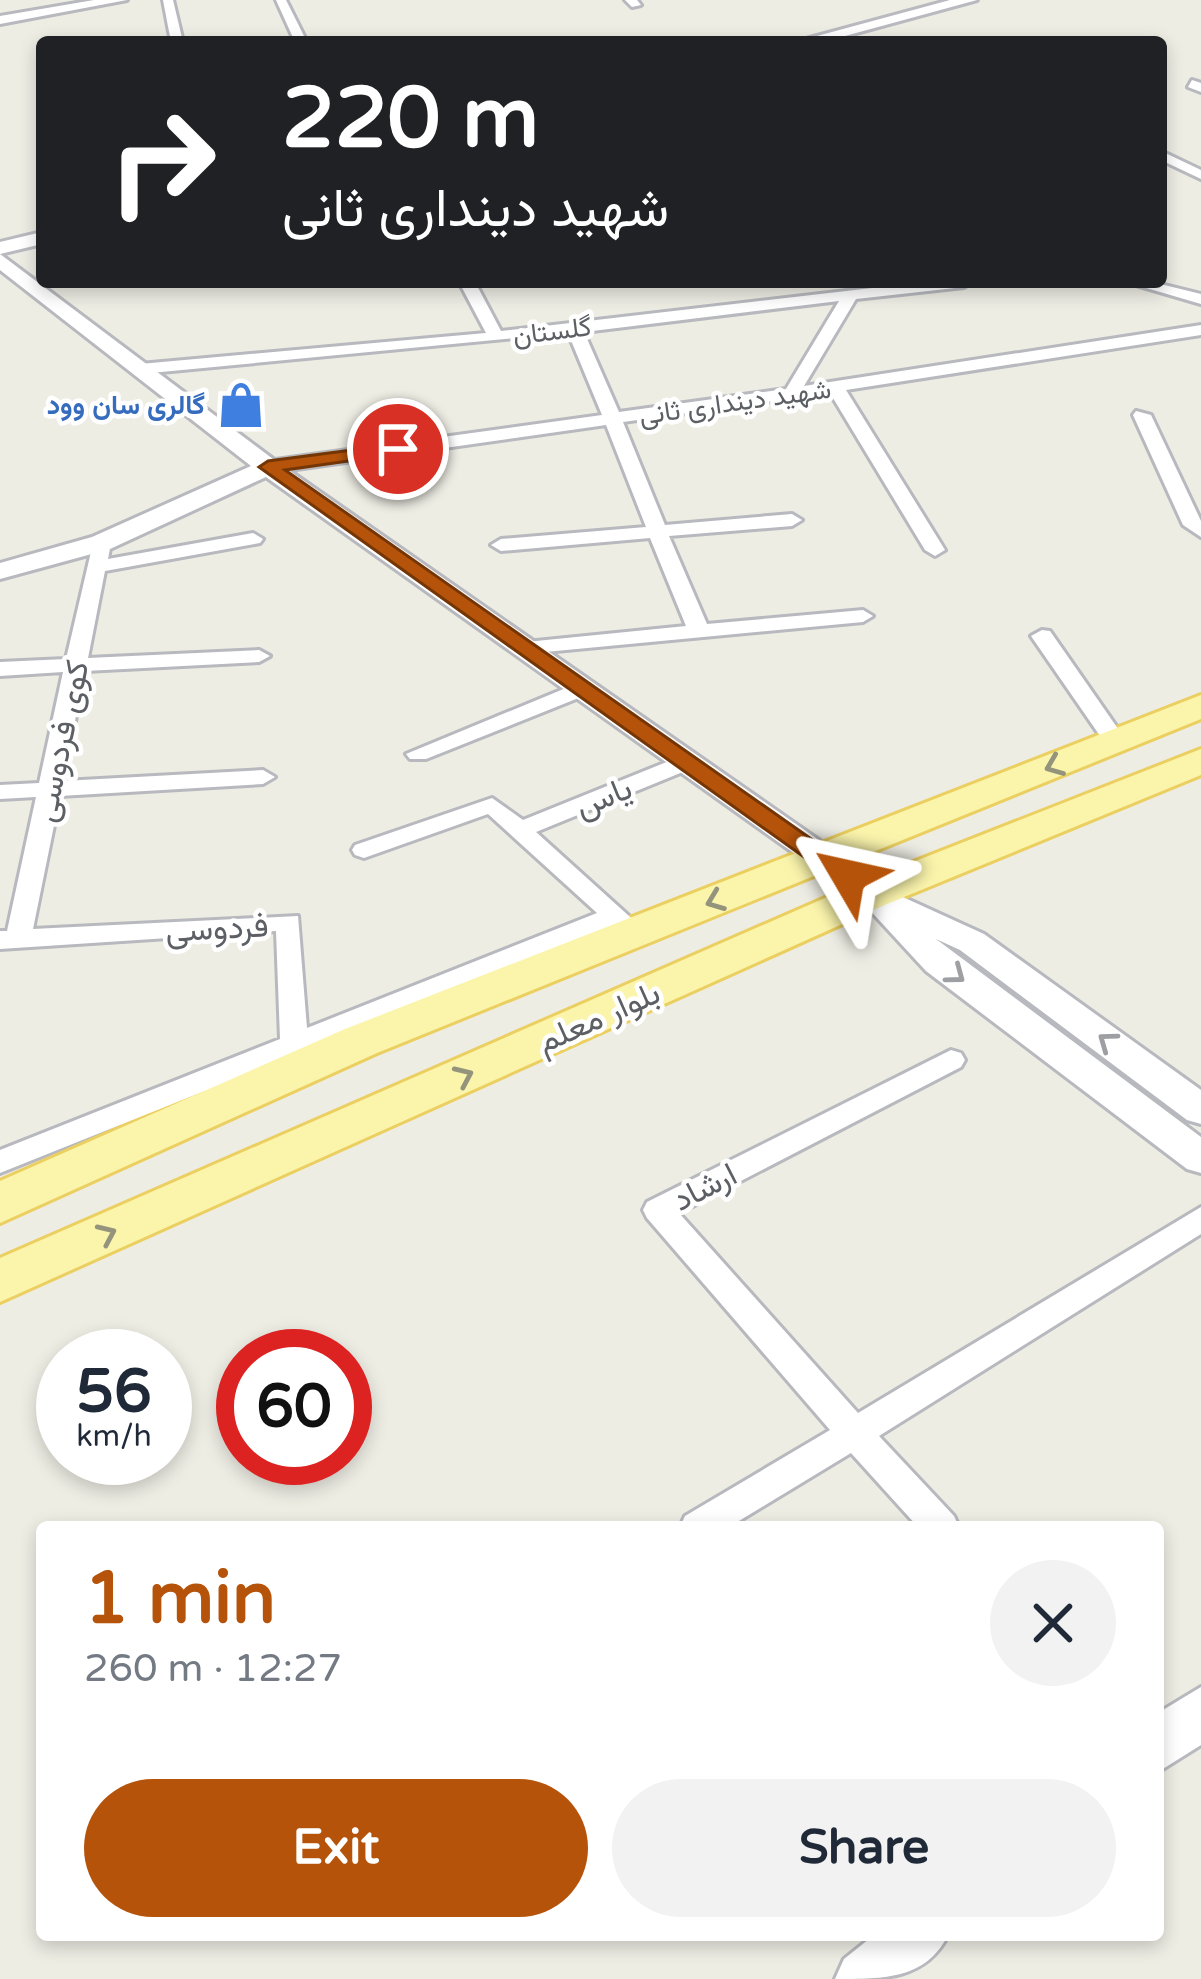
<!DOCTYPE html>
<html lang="en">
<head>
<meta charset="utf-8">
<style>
	:root { --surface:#fff; --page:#f2f2f3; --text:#1f2937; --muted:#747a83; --accent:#b45309 }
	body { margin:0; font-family:"Varela Round",Vazirmatn,sans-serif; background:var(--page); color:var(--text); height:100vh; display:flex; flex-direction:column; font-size:45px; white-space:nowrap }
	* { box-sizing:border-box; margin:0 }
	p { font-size:39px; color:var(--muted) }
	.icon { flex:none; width:66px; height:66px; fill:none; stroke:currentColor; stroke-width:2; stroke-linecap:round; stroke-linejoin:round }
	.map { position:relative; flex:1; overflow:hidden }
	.sheet { position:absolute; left:36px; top:1521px; width:1128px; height:420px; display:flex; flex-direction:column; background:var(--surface); border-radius:12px; box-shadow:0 6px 18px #0003 }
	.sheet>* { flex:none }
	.banner { position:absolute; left:36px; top:36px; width:1131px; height:252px; border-radius:12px; box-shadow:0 6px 18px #0003; background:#202124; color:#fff; overflow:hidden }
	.speed { position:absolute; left:36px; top:1329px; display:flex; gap:24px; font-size:60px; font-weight:700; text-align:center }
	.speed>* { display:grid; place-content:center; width:156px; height:156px; border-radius:50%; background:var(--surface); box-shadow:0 6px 18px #0003; line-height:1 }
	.speed small { font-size:30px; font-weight:400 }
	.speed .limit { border:18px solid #d22; background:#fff; color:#111 }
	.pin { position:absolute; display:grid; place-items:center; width:102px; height:102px; color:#fff; margin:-51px; border:6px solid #fff; border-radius:50%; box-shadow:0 3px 12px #0007 }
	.me { position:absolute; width:132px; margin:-66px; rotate:306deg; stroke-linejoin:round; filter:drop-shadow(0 0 9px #0008) }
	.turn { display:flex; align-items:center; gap:42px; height:252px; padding:0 48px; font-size:54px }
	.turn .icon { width:156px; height:156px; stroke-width:2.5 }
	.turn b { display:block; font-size:84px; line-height:102px }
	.round { display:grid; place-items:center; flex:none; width:126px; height:126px; border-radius:63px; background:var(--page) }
	.overview { display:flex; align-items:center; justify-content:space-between; height:204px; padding:0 48px }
	h1 { font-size:72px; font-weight:700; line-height:90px; color:var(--accent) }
	.button { display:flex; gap:24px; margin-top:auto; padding:24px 48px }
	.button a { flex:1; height:138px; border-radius:72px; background:var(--accent); color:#fff; font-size:48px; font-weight:700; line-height:138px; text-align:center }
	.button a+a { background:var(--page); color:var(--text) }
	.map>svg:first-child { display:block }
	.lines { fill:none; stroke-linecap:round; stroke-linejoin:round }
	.minor-casing { stroke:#b7b9be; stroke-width:6 }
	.tertiary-casing { stroke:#b7b9be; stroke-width:6 }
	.secondary-casing { stroke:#b8bac0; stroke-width:6 }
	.primary-casing { stroke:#ebcf60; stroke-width:6 }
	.minor { fill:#fff; fill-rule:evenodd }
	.tertiary { fill:#fff; fill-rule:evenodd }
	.secondary { fill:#fff; fill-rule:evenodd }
	.primary { fill:#fbf5ac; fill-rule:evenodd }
	.oneway { stroke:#94947d }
	.oneway2 { stroke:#9d9fa2 }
	.route { fill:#b45309; stroke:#753606; stroke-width:3 }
	.labels { text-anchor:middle; stroke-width:9; stroke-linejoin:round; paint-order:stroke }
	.far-street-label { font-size:27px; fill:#5c5f64; stroke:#fff }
	.far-shop-label { font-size:27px; font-weight:bold; fill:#366cbe; stroke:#fff; text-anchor:end }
	.street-label { font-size:33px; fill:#5c5f64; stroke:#fff }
</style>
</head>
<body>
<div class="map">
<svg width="1201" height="1979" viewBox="0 0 1201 1979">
	<rect width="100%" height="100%" fill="#eeede4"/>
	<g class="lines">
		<defs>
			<g id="minor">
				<polygon points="163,0 173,0 183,42 171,42"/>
				<polygon points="276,0 286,0 307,42 295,42"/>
				<polygon points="625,0 637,0 641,5 632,7"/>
				<polygon points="1192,80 1201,83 1201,92 1188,87"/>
				<polygon points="1161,151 1201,170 1201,179 1161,160"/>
				<path d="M459 282H475L501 331 924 282H972L964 287 856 299 804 386 1201 325V335L846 390 945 550 935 556 925 550 830 393 623 422 665 525 792 514 802 520 792 526 669 536 707 624 863 610 873 616 863 622 524 654 516 653V643L686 626 650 538 501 551 491 545 501 539 646 527 606 425 268 473 259 467 268 461 602 415 568 333 140 374 132 369 140 364 486 333ZM839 301 786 389 619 412 584 332Z"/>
				<polygon points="1126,282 1152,282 1201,294 1201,304"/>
				<polygon points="1136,411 1151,415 1201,521 1201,537 1183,525 1133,415"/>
				<polygon points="253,533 263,539 260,543 105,571 88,658 259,650 270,656 259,662 85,671 63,781 263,770 275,777 263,784 60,796 33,929 298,916 307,1028 597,913 488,814 364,858 355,855 352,850 355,845 492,798 523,820 679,757 695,757 699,762 695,767 536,832 640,926 627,935 612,926 309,1049 305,1065 295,1068 282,1060 0,1173 0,1150 280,1039 276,931 0,949 0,931 7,931 36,797 0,799 0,785 39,783 63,672 0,676 0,662 66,659 94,539 111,543 108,559"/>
				<polygon points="1042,630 1050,631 1123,736 1123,746 1107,746 1031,636"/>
				<polygon points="583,681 591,683 591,693 426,759 410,759 406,754"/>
				<polygon points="951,1050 961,1053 965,1060 961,1067 679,1213 858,1413 1201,1207 1201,1234 879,1436 954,1516 959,1527 918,1527 851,1453 729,1527 680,1527 685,1516 830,1430 647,1218 643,1210 647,1202"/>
			</g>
			<g id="tertiary">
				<polygon points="94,0 127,0 0,24 0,16"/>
				<polygon points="0,254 277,462 836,852 841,859 836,866 812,866 266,477 110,549 0,579 0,563 92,537 251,466 0,270"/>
				<polygon points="872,883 984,934 1201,1090 1201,1124 1187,1120 960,950 936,939 1201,1137 1201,1173 1187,1169 926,971 855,894 860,886"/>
				<polygon points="1201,1687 1201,1745 1158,1772 1158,1713"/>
				<path d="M874 1935H948C926 1979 885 1979 835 1979L844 1959Z"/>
			</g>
			<g id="secondary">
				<polygon points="950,0 977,0 823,42 795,42"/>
				<polygon points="42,232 42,244 0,254 0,242"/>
			</g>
			<g id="primary">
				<polygon points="1201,695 1201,719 377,1053 0,1223 0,1181 345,1029"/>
				<polygon points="1201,749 1201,775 887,904 0,1302 0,1258 857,884"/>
			</g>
		</defs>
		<use href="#minor" class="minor-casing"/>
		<use href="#tertiary" class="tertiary-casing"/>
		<use href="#secondary" class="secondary-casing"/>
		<use href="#primary" class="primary-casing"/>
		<use href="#minor" class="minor"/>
		<use href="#tertiary" class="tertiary"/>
		<use href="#secondary" class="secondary"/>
		<use href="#primary" class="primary"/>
	</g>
	<defs><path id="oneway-chevron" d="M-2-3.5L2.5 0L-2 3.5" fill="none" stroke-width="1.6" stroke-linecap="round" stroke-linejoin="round" transform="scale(3)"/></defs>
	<g class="oneway">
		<use href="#oneway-chevron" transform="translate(1054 766) rotate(158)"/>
		<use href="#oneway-chevron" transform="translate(715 901) rotate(159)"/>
		<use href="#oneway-chevron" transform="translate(464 1076) rotate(-24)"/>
		<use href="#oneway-chevron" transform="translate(107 1234) rotate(-24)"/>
	</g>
	<g class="oneway2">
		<use href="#oneway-chevron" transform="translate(956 975) rotate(37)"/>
		<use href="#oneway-chevron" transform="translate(1107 1041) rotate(-144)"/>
	</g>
	<polygon class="route" points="398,444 405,445 405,453 285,470 857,871 861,876 857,882 839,882 259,467 268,461"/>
	<defs>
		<symbol id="shop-bare" viewBox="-9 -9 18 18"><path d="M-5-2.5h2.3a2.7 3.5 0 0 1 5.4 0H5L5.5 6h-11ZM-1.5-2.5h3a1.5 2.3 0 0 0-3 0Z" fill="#3f7fe0" stroke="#fff" stroke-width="2.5" paint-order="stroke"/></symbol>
	</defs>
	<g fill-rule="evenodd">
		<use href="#shop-bare" x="208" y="372" width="66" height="66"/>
	</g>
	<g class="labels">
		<g class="far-street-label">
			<text transform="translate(552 331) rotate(-7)" y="9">گلستان</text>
			<text transform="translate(735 402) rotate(-8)" y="9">شهید دینداری ثانی</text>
		</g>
		<g class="far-shop-label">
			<text x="205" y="414">گالری سان وود</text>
		</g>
		<g class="street-label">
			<text transform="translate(60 741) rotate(-78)" y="12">کوی فردوسی</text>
			<text transform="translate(603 796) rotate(-22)" y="12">یاس</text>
			<text transform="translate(217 927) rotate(-3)" y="12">فردوسی</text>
			<text transform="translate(598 1016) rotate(-24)" y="12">بلوار معلم</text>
			<text transform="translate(704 1186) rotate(-27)" y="12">ارشاد</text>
		</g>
	</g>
</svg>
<div class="speed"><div>56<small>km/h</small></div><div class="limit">60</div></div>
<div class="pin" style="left:398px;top:449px;background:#d93025"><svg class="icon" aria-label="arrive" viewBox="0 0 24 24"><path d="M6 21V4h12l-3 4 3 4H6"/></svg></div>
<svg class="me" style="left:848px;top:876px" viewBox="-20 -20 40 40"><path d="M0-17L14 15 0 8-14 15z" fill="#b45309" stroke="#fff" stroke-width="4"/></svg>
<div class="banner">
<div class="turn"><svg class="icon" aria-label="right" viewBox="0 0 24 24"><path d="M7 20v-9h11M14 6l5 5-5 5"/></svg><div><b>220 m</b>شهید دینداری ثانی</div></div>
</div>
<section class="sheet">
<div class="overview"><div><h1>1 min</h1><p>260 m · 12:27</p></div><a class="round"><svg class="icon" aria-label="close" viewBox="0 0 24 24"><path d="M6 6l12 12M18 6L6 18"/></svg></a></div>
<div class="button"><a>Exit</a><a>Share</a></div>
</section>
</div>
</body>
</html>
